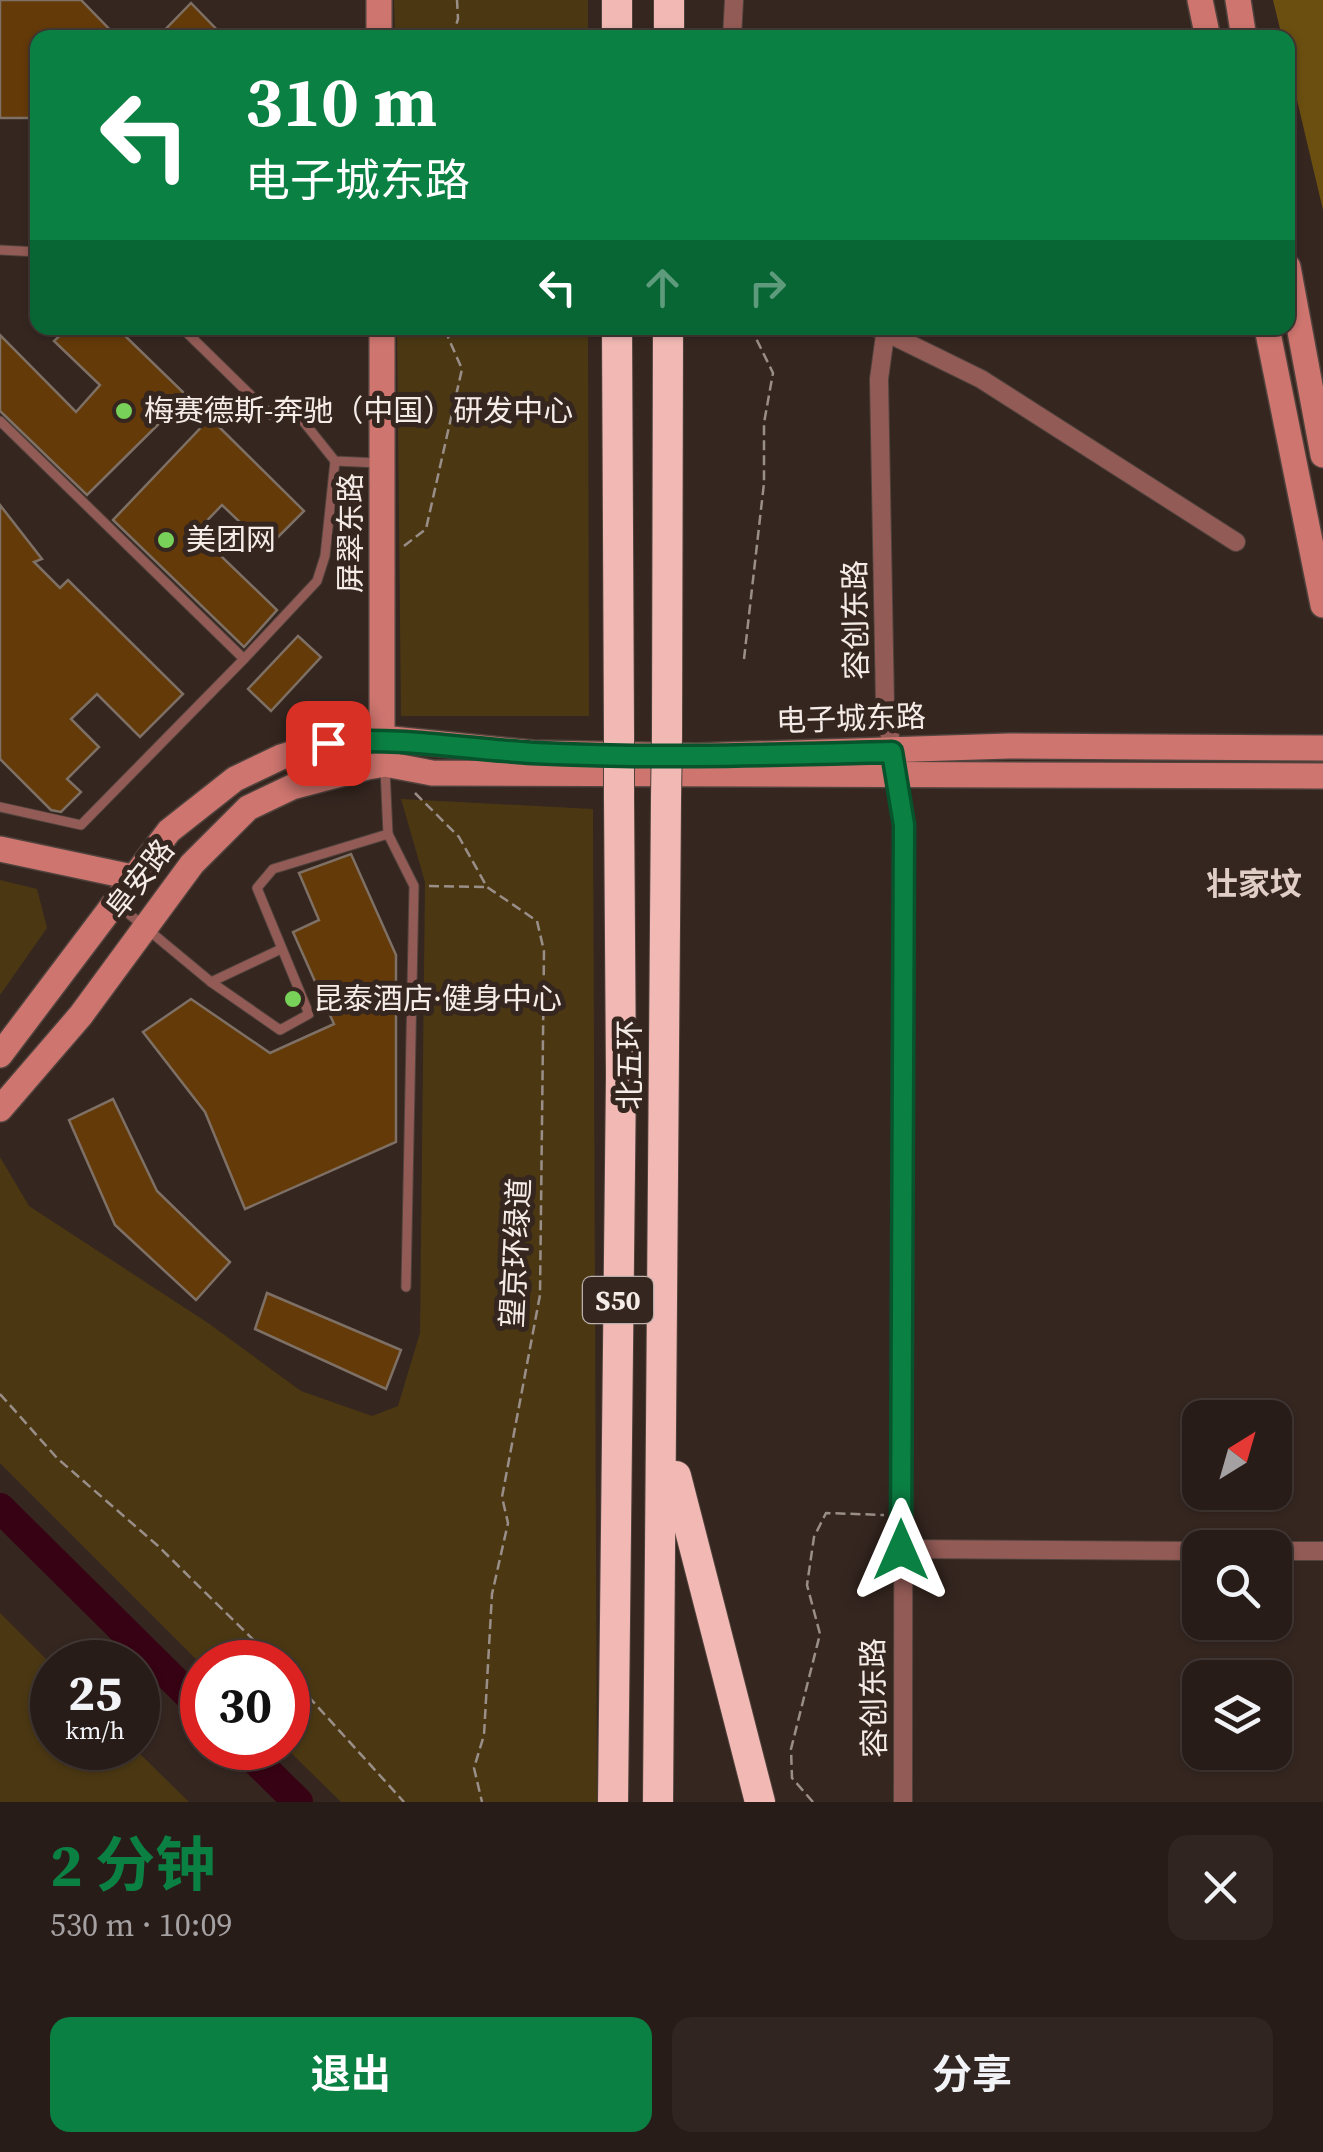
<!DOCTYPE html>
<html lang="zh">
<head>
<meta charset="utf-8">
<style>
	:root { --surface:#281c18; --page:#302521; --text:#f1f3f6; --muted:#a5a1a2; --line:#443a37; --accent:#0b8043 }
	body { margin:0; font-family:"Source Serif 4","Noto Sans SC",serif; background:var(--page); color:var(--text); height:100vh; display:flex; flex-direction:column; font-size:38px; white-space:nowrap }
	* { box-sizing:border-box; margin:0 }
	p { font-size:32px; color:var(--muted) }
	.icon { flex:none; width:55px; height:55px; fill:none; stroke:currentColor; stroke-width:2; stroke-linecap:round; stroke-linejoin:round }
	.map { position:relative; height:1802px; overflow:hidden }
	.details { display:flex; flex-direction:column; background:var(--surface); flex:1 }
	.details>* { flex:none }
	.banner { position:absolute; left:30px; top:30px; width:1265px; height:305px; border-radius:20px; box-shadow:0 2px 8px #0004,0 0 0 2px var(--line); background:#0b8043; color:#fff; overflow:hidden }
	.needle { width:65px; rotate:37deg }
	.controls { position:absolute; left:1182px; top:1400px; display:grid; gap:20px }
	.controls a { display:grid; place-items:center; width:110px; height:110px; border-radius:20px; background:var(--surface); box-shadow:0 2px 8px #0004,0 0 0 2px var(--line); font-size:50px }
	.speed { position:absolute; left:30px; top:1640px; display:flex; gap:20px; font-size:50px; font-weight:700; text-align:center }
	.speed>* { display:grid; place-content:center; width:130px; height:130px; border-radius:50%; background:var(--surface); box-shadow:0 2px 8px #0004,0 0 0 2px var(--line); line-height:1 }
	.speed small { font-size:25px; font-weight:400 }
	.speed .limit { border:15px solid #d22; background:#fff; color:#111 }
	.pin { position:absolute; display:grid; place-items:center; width:85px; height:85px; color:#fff; margin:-42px; border-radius:20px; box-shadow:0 5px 15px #0006 }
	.me { position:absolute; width:110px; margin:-55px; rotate:0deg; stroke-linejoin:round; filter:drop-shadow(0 0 8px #0008) }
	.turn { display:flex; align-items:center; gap:35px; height:210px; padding:0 50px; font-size:45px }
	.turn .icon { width:130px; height:130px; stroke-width:2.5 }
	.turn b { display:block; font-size:70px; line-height:85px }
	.lanes { display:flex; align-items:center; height:95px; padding:0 50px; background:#0003; justify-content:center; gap:50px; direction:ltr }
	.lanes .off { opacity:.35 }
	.round { display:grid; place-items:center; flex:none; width:105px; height:105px; border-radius:20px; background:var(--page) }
	.head { display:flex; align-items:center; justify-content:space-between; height:170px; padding:0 50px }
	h1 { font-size:60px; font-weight:700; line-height:75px; color:var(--accent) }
	.cta { display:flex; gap:20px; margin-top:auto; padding:20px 50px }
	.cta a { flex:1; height:115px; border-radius:20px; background:var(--accent); color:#fff; font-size:40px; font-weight:700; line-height:115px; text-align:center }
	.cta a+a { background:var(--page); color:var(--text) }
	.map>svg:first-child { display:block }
	.green { fill:#4b3813 }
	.forest { fill:#6b4f11 }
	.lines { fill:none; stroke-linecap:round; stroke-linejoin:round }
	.canal { stroke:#370214; stroke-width:18 }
	.river { stroke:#370214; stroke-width:30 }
	.building { fill:#643a09; stroke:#7e7064; stroke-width:2.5 }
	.lane-casing { stroke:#50423c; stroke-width:11 }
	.street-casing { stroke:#50423c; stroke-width:20 }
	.secondary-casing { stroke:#50423c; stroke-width:28 }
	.highway-casing { stroke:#50423c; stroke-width:32 }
	.path { stroke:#9a8e89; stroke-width:2.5; stroke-dasharray:10 5; stroke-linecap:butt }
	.lane { stroke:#935b56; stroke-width:9 }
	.street { stroke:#935b56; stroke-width:18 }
	.secondary { stroke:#ce756f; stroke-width:25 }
	.highway { stroke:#f2b9b4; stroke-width:30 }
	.highway-bridge-casing { stroke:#50423c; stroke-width:32; stroke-linecap:butt }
	.highway-bridge { stroke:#f2b9b4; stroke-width:30 }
	.route-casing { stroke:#07532c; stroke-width:25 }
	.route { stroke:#0b8043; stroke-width:18 }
	.poi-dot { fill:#78d158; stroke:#352620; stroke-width:4 }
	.labels { text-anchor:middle; stroke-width:10; stroke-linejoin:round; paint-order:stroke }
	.shield { fill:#352620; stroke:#bbb0ab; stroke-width:2.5 }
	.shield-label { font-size:28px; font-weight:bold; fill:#f5ebe7 }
	.poi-label { font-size:30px; fill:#f5ebe7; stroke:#352620; text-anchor:start }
	.street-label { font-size:30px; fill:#f5ebe7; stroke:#352620 }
	.neighbourhood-label { font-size:32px; font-weight:bold; fill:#e0cdc5; stroke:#352620 }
</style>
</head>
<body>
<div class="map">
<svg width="1323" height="1802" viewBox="0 0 1323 1802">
	<rect width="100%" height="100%" fill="#352620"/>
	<g class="green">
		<polygon points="394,0 588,0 588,37 395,37"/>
		<polygon points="397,328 588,328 589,716 401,716"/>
		<polygon points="401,799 593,809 597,1802 341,1802 286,1748 288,1662 202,1665 0,1463 0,1157 29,1206 208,1323 301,1391 372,1416 398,1406 420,1333 425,882"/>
		<polygon points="0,880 37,889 47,928 0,995"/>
		<polygon points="0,1613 52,1665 52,1748 134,1748 189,1802 0,1802"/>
	</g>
	<polygon class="forest" points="1273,0 1323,0 1323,210 1288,62 1288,38 1282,37"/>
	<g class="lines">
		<polyline class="canal" points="287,1802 290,1794"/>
		<g class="river">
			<polyline points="0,1508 202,1708"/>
			<polyline points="243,1748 298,1802"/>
		</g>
	</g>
	<g class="building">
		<polygon points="0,0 81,0 118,38 38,38 38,118 0,118"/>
		<polygon points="191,3 225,38 157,38"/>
		<polygon points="68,328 117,328 187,396 87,495 0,411 0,335 76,412 100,385 54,341"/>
		<polygon points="210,418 304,511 267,548 222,505 196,532 277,610 244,647 113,520"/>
		<polygon points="0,505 42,559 34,562 60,588 68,580 183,694 140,737 97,694 71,719 99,747 67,779 81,792 61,812 51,810 0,759"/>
		<polygon points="298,636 321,657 271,711 248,689"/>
		<polygon points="351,854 396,955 396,1142 245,1209 205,1112 143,1032 191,999 270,1053 334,1024 293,932 319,920 299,873"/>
		<polygon points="113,1099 157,1191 230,1262 196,1300 115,1225 69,1120"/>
		<polygon points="267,1293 401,1350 386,1389 255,1329"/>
	</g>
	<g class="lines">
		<defs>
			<g id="lane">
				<polyline points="0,250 38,252"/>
				<polyline points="182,328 271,415 295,411 335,461 379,463"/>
				<polyline points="0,421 244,659 317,581 325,556 335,461"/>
				<polyline points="0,807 81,825 244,659"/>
				<polyline points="388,834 414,886 406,1287"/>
				<polyline points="117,904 211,982 280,1030 309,1014 257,888 273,869 388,834 385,769"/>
				<polyline points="211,982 281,949"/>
			</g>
			<g id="street">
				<polyline points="732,38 734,0"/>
				<polyline points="877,328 981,379 1236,542"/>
				<polyline points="885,335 879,379 885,705 904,825 903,1802"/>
				<polyline points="901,1549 1200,1551"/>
				<polyline points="1275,1551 1323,1551"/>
			</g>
			<g id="secondary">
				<polyline points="379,0 379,38"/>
				<polyline points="1200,0 1208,38"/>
				<polyline points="1238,0 1244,38"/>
				<polyline points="1288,267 1323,455"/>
				<polyline points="1267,328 1323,605"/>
				<polyline points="382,738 382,328"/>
				<polyline points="0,849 132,877"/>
				<polyline points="0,1055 169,831 235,779 281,757 328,743 382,738 533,753 696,756 1009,746 1323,748"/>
				<polyline points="0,1109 81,1015 192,864 248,808 292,787 368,767 385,764 432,773 1323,776"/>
			</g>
			<g id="highway">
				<polyline points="669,0 669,38"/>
				<polyline points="617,38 617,0"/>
				<polyline points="617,328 619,735"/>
				<polyline points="667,736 668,328"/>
				<polyline points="676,1476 760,1802"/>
				<polyline points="613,1802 621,1076 619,797"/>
				<polyline points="658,1802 666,799"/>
			</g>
		</defs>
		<use href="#lane" class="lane-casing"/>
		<use href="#street" class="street-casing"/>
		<use href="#secondary" class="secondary-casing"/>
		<use href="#highway" class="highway-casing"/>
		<g class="path">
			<polyline points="452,38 458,19 457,0"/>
			<polyline points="404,546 426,529 462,369 444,328"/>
			<polyline points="744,659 764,483 764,423 773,373 751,328"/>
			<polyline points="415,793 459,837 487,887 537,921 544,951 540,1295 502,1497 508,1523 492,1594 484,1735 474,1768 482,1802"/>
			<polyline points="429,886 486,887"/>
			<polyline points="0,1394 57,1458 157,1545 276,1662"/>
			<polyline points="288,1674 404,1802"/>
			<polyline points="813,1802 792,1778 791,1749 820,1634 807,1585 814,1537 826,1513 884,1515"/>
		</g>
		<use href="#lane" class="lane"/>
		<use href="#street" class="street"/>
		<use href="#secondary" class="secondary"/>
		<use href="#highway" class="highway"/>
		<defs>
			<g id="highway-bridge">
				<polyline points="619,797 619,735"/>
				<polyline points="666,799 667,736"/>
			</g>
		</defs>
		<use href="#highway-bridge" class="highway-bridge-casing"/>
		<use href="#highway-bridge" class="highway-bridge"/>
	</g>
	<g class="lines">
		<defs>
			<path id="route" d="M328 743C397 736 464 749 533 753 652 759 772 755 892 752L904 825 901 1550"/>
		</defs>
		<use href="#route" class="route-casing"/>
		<use href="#route" class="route"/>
	</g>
	<g class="poi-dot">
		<circle cx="124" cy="411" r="10"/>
		<circle cx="166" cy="540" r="10"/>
		<circle cx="293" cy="999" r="10"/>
	</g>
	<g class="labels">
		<rect class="shield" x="583" y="1277" width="70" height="46" rx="8"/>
		<g class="shield-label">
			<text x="618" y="1310">S50</text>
		</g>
		<g class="poi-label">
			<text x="144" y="421">梅赛德斯-奔驰（中国）研发中心</text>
			<text x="186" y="550">美团网</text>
			<text x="313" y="1009">昆泰酒店·健身中心</text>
		</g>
		<g class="street-label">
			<text transform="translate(351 533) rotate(-90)" y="10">屏翠东路</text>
			<text transform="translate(856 620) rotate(-91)" y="10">容创东路</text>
			<text transform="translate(851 719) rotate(-2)" y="10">电子城东路</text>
			<text transform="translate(140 879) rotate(-52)" y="10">阜安路</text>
			<text transform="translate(630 1065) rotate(-90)" y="10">北五环</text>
			<text transform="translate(516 1253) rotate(-87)" y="10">望京环绿道</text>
			<text transform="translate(874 1698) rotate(-91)" y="10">容创东路</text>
		</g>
		<g class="neighbourhood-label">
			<text x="1254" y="895">壮家坟</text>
		</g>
	</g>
</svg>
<div class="controls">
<a><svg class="needle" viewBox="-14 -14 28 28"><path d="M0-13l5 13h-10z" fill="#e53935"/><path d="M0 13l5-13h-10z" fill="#a5a1a2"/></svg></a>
<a><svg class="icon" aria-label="search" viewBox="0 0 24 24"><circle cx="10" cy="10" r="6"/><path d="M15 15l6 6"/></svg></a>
<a><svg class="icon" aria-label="layers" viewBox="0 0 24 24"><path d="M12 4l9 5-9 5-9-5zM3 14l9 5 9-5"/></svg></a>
</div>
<div class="speed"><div>25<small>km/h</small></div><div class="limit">30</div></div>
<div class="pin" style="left:328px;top:743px;background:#d93025"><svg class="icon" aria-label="arrive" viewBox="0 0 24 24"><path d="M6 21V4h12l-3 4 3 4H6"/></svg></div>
<svg class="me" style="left:901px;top:1550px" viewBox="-20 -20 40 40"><path d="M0-17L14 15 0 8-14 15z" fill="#0b8043" stroke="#fff" stroke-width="4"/></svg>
<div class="banner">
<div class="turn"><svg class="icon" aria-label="left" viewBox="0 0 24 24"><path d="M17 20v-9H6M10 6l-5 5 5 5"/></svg><div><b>310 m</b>电子城东路</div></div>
<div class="lanes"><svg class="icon" aria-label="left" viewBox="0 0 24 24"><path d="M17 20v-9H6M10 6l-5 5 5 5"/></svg><svg class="icon off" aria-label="ahead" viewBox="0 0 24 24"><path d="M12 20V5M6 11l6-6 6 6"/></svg><svg class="icon off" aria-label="right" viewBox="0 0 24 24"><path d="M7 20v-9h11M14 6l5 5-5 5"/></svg></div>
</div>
</div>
<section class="details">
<div class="head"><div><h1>2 分钟</h1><p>530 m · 10:09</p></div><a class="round"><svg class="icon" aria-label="close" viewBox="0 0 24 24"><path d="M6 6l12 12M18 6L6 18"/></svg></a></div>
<div class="cta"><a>退出</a><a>分享</a></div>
</section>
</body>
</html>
